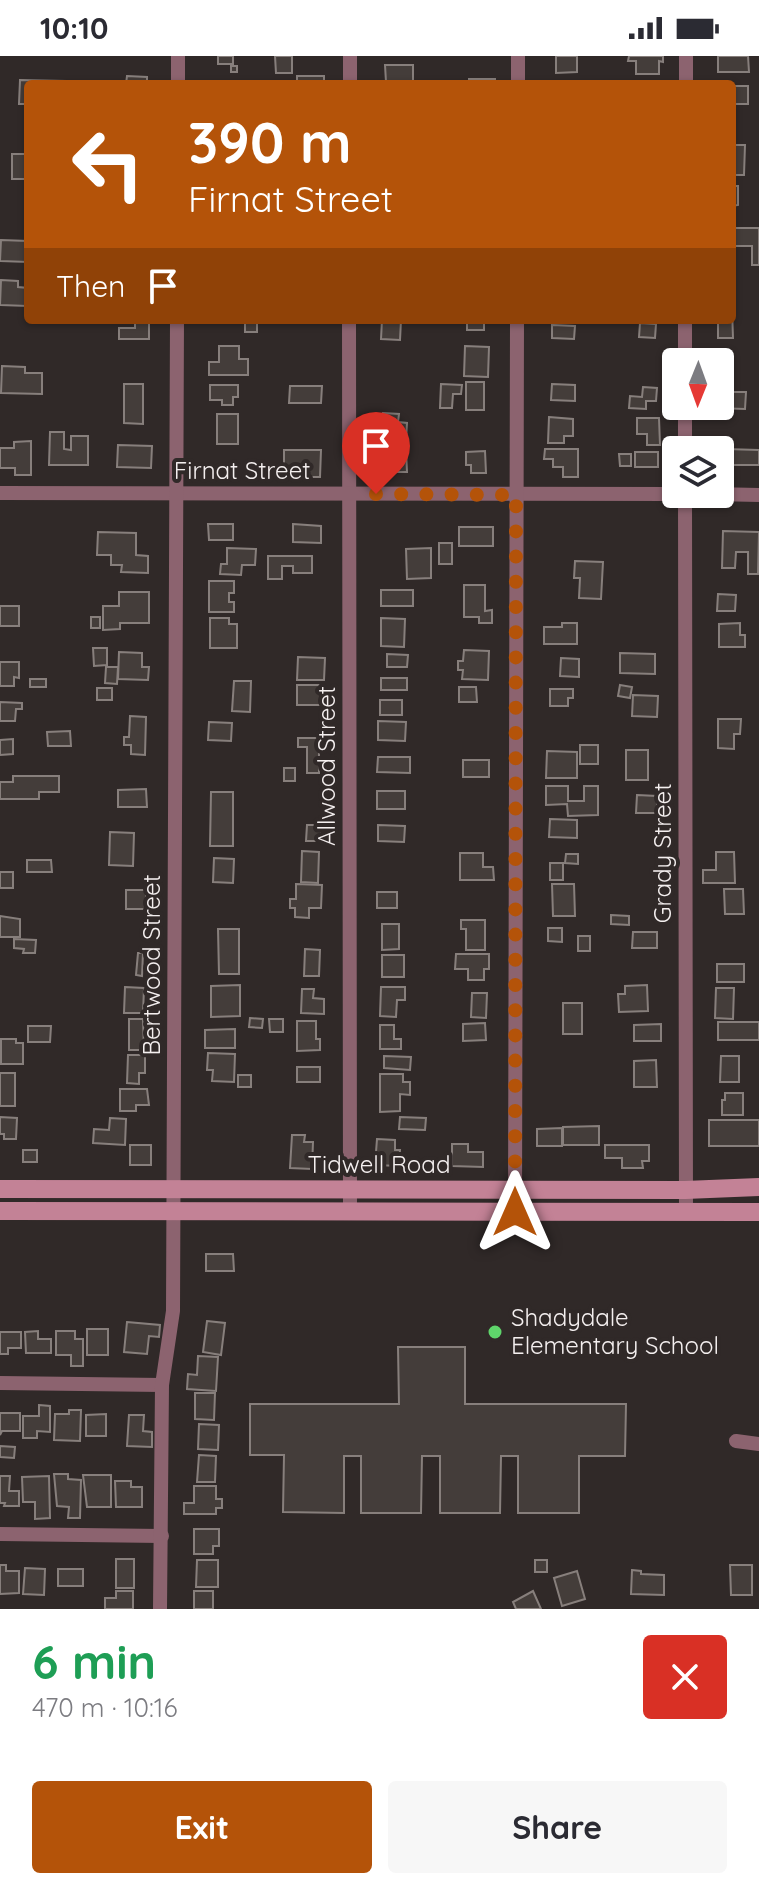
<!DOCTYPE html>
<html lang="en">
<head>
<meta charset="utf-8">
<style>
	:root { --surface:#fff; --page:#f7f7f7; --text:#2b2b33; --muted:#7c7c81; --accent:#b45309 }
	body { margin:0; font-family:Quicksand,sans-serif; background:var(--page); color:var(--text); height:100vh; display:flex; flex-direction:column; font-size:30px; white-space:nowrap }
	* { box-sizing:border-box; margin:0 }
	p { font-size:26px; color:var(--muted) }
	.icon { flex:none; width:44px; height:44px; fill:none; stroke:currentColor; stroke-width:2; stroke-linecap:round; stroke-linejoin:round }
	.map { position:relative; height:1553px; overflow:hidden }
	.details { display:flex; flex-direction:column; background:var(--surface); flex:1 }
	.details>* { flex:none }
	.banner { position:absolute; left:24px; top:24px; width:712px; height:244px; border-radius:8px; box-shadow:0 2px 6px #0004; background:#b45309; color:#fff; overflow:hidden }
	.needle { width:52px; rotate:181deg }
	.fabs { position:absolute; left:662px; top:292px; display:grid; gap:16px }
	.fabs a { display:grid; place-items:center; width:72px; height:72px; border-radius:8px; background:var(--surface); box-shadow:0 2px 6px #0004; font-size:40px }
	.pin { position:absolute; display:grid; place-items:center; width:68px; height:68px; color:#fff; margin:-82px -34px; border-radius:50% 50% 50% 0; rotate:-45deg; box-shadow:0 0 8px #0007 }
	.pin .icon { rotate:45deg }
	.me { position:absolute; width:88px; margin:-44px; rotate:0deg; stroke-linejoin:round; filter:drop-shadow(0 0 6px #0008) }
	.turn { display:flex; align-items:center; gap:28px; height:168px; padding:0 32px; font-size:36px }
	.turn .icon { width:104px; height:104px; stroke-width:2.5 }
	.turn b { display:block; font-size:56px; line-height:68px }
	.then { display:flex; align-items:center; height:76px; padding:0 32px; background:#0003; gap:16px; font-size:30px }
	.round { display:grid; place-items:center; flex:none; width:84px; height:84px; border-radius:8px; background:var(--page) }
	.overview { display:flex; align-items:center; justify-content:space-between; height:136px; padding:0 32px }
	h1 { font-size:48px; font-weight:800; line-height:60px; color:#1e9e55 }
	.button { display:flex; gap:16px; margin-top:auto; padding:16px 32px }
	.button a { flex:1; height:92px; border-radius:8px; background:var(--accent); color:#fff; font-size:32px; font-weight:800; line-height:92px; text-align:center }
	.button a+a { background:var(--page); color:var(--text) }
	.status { display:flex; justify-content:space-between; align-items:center; height:56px; padding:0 40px; background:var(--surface); direction:ltr }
	.status svg { height:22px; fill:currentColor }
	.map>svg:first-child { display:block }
	.building { fill:#443d3a; stroke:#877f7c; stroke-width:2 }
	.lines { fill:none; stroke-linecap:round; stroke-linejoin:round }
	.minor { stroke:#8c636f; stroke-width:14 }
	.secondary { stroke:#c38296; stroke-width:18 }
	.route { stroke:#b45309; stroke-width:14; stroke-dasharray:0 25.2 }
	.poi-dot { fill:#5fd56b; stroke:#302928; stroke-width:3 }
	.labels { text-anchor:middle; stroke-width:8; stroke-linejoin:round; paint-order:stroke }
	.street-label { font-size:24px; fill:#f4efef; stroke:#302928 }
	.poi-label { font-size:24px; fill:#f4efef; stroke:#302928; text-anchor:start }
</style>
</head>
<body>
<div class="status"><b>10:10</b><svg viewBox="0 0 49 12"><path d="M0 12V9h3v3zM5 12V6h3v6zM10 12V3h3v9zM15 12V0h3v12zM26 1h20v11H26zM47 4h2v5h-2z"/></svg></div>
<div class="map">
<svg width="759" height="1553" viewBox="0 0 759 1553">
	<rect width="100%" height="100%" fill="#302928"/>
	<g class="building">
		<polygon points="218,0 233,0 233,10 237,10 237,16 231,16 231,8 218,8"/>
		<polygon points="275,0 292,0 292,17 276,17"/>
		<polygon points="556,0 577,0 577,16 556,17"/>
		<polygon points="629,0 663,0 663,6 659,5 659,18 636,18 636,5 628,5"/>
		<polygon points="718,0 748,0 749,16 718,16"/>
		<polygon points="385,9 413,9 413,25 386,26"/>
		<polygon points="127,20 147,21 147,28 126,28"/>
		<rect x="297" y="20" width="27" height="8"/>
		<rect x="469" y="23" width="26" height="5"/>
		<polygon points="20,24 66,25 66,28 28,28 28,48 19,48"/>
		<rect x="732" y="30" width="16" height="18"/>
		<polygon points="732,89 745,89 744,119 732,119"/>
		<rect x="12" y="98" width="16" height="25"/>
		<polygon points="732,130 738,130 738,149 732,150"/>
		<polygon points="732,172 759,172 759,209 752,209 752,190 732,190"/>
		<polygon points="1,184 28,185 28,206 0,205"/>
		<polygon points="1,224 18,225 18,231 28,232 28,250 0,249"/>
		<polygon points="732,253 733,282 718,282 718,264 732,264"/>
		<polygon points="240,264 257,264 257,276 245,276 245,264"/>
		<polygon points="382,264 401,264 400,284 381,283"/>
		<rect x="467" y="264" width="17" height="10"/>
		<polygon points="135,267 149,267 149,283 119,283 119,272 135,272"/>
		<polygon points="640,267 656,268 655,282 639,281"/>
		<polygon points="552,269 575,270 574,283 552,282"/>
		<polygon points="219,290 239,290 239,303 248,303 248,319 209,319 209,306 219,306"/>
		<polygon points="465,290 489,291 488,321 464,320"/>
		<polygon points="2,310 25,311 25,317 42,317 42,338 1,337"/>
		<rect x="466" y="326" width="18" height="28"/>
		<polygon points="124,328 143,328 143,368 124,367"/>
		<polygon points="441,328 462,329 461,338 453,338 452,352 440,352"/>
		<polygon points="552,328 575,329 575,345 551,344"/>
		<polygon points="210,329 238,329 238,341 233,341 233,349 222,349 222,344 210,344"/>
		<polygon points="290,330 322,330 321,347 289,347"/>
		<polygon points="643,331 657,332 656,345 646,345 646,353 629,352 630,340 642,341"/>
		<polygon points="720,336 746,336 745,353 715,352 720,350"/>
		<polygon points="383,357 399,358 398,366 407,367 406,384 382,383"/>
		<rect x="217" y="358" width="21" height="30"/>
		<polygon points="549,361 573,363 573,380 564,380 564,387 548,387"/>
		<polygon points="637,362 659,362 660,389 647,389 647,378 637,378"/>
		<polygon points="50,376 64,376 64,393 71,394 71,380 88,380 88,409 49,409"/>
		<polygon points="31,385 31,419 15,419 15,412 0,412 0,392 14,392 14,386"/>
		<polygon points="118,389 152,390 151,412 117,411"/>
		<polygon points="545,393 578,393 578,421 563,421 563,411 553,411 553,403 544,403"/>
		<polygon points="725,393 759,394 759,409 725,409"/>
		<polygon points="284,394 321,394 320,421 284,421"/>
		<polygon points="381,394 406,394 407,416 381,416"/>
		<polygon points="485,395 486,417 471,417 471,409 466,409 466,396"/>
		<rect x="635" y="396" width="23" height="15"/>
		<polygon points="619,398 631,398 631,410 620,410"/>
		<polygon points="208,468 233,468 233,484 209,484"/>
		<polygon points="293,468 321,470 321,487 293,486"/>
		<rect x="459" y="471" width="34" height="19"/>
		<polygon points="723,475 759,476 758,518 748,518 748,496 736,496 735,512 722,512"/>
		<polygon points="98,476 136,477 136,499 148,500 148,517 121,516 122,509 111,509 111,499 97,499"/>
		<rect x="439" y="487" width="13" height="21"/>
		<polygon points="227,492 256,493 255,509 242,509 241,519 220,518 221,508 227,508"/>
		<polygon points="431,492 431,522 407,523 406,493"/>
		<polygon points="268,500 312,500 312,517 293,517 293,510 282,510 282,523 268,523"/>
		<polygon points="575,505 603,506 601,543 579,542 580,522 574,522"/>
		<polygon points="209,525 234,525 234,537 229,537 229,546 234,546 234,556 209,556"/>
		<polygon points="464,529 485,529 485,555 492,554 492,567 479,567 479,561 464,561"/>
		<rect x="381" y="534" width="32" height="16"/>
		<polygon points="119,536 149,536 149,567 120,567 120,573 103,574 103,550 119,550"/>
		<polygon points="718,538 736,539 735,555 717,555"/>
		<rect x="0" y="550" width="19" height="20"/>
		<rect x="91" y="561" width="9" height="11"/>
		<polygon points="210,562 229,562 229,568 237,568 237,592 210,592"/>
		<polygon points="381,562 405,563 404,591 381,590"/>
		<polygon points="562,567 577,567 577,588 544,588 544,571 562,571"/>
		<polygon points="740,567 740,579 745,579 745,591 719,591 719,568"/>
		<polygon points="93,592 107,592 107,609 94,610"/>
		<polygon points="464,594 489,595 488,624 462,623 463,614 458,614 458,605 463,605"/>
		<polygon points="119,596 142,597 142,611 149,611 148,624 118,623"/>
		<polygon points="620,597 655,598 655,618 620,617"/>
		<polygon points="387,598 408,599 407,611 387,611"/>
		<polygon points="298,601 325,602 324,624 297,624"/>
		<polygon points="561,602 579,603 579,621 560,620"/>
		<polygon points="0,606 19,606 19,622 14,621 14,630 0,630"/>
		<polygon points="106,611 118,611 117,628 105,627"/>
		<rect x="381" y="622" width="26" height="12"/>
		<rect x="30" y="623" width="16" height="8"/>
		<polygon points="234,625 251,625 250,656 232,655"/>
		<rect x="297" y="629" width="25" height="20"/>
		<polygon points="620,629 632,631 630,642 618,640"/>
		<polygon points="459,631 476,631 477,646 459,646"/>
		<rect x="97" y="632" width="15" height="12"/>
		<polygon points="550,633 573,633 573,642 568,642 568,650 550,650"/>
		<polygon points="633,639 658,640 657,661 632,660"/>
		<rect x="380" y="644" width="22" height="15"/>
		<polygon points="0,646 22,647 22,653 16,653 15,665 0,665"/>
		<polygon points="130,660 146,661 145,699 131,698 131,689 124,689 124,681 129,681"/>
		<polygon points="718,663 741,663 740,678 734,678 734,693 718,692"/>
		<polygon points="378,665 406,666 405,685 378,684"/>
		<polygon points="209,666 232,667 231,685 208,684"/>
		<polygon points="70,675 71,690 48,690 47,676"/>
		<polygon points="298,682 319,682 319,717 307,717 307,691 298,691"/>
		<polygon points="13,683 13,698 0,699 0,684"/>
		<rect x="580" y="689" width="18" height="19"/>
		<rect x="626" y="694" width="22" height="30"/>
		<polygon points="547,695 577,696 577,722 546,722"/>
		<polygon points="378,701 410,701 410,717 377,716"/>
		<rect x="463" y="704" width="26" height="17"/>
		<rect x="284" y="712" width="11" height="13"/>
		<polygon points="13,720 59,720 59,736 39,736 39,743 0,743 0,726 13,726"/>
		<polygon points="546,730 568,730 568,745 584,745 584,730 598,730 598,759 568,760 567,748 546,749"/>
		<polygon points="146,733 147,751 118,751 118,734"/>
		<rect x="377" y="735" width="28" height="18"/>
		<polygon points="211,736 233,736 233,790 210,790"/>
		<polygon points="637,739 657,740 657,757 636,757"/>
		<polygon points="550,763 577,764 577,782 549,781"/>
		<polygon points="307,769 321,769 321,785 306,785"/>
		<polygon points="378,769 405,770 404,786 378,785"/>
		<polygon points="110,776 134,777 133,810 109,809"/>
		<polygon points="302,795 319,796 318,827 301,826"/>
		<polygon points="716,796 734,796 735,827 703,827 703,814 716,814"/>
		<polygon points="460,797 483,797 483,811 493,811 494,824 460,824"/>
		<polygon points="566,798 578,798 578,808 565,807"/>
		<polygon points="214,802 234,803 233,827 213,826"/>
		<polygon points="27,804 51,804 52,816 27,816"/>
		<rect x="550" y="807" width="13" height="17"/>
		<rect x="0" y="816" width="13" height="16"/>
		<polygon points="296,828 322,829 321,852 309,852 309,862 295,861 295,852 290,852 290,843 296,843"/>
		<polygon points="552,828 574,828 575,860 553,860"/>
		<polygon points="724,833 743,833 744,858 725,858"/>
		<rect x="126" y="834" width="20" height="19"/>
		<rect x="377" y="836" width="20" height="16"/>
		<polygon points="611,859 629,860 629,869 611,868"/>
		<polygon points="0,860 20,863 20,881 0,881"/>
		<polygon points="461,864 485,864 485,894 466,894 466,873 461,873"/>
		<polygon points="382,868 399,868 399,893 382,894"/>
		<polygon points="548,872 562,872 562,886 548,885"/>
		<polygon points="218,873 239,873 239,918 219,918"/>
		<polygon points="633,876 657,876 657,892 632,892"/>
		<rect x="578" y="880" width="12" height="15"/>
		<polygon points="14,883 36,884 35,897 23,897 24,893 14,892"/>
		<polygon points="305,893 320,894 319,920 304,920"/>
		<polygon points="138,897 143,897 142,920 136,919"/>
		<polygon points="456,898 489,898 489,913 484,913 484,924 468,924 468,913 455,913"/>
		<rect x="382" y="899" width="22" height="22"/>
		<rect x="717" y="908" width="27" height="18"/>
		<polygon points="240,929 240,960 211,961 211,930"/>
		<polygon points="647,929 648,955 619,956 618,938 625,938 625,930"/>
		<polygon points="125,931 144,932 143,957 124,957"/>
		<polygon points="381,931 405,931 405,944 397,944 396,961 380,960"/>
		<polygon points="716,932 734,932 733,963 715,962"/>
		<polygon points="302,933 314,933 313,942 324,943 324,958 301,957"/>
		<polygon points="472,937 487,937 486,962 471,961"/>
		<rect x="563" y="947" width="19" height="31"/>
		<polygon points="250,962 263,963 262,972 249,971"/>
		<polygon points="129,963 143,963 144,994 129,994"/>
		<polygon points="269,963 283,963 283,976 270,976"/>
		<polygon points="297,965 316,965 316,983 320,983 320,994 297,995"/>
		<rect x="718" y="966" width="41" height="18"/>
		<polygon points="485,967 486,984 463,985 463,968"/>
		<polygon points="661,968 661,985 634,985 634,969"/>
		<polygon points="380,969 394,969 394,983 401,983 401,993 380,993"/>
		<polygon points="28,970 51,970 50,986 28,986"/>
		<polygon points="235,973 235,992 205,992 205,974"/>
		<polygon points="1,983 16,983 16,987 23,987 23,1008 1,1008"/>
		<polygon points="208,997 235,998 234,1026 212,1025 213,1014 207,1014"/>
		<polygon points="128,999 145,999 145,1017 139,1017 139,1028 127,1027"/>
		<polygon points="384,1000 411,1001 410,1014 384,1012"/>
		<polygon points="721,1000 739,1000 739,1026 720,1026"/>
		<polygon points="656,1004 657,1031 634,1031 634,1005"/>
		<rect x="297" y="1011" width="23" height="15"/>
		<rect x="0" y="1017" width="15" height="33"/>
		<polygon points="380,1018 403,1018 403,1026 410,1026 410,1039 400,1038 400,1055 380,1056"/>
		<rect x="238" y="1019" width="13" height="12"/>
		<polygon points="120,1033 147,1033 149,1049 136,1049 136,1055 120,1055"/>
		<polygon points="725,1037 743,1037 743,1059 722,1059 722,1044 725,1044"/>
		<polygon points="0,1061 17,1062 16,1083 4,1083 4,1078 0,1078"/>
		<polygon points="400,1061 426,1062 425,1074 399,1073"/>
		<polygon points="110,1062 126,1063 125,1089 93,1087 94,1073 109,1074"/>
		<rect x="709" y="1064" width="50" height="26"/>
		<polygon points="599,1070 599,1089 563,1089 563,1071"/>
		<polygon points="562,1072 562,1090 537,1090 537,1073"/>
		<polygon points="292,1079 305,1079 304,1086 313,1086 312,1113 290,1112"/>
		<polygon points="377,1083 395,1084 395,1094 400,1094 399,1110 375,1109"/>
		<polygon points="452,1088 468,1088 468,1096 483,1096 483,1111 452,1110"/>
		<rect x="130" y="1089" width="21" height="20"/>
		<polygon points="605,1089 649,1089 649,1105 642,1105 643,1112 622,1112 622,1102 605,1102"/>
		<rect x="23" y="1094" width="14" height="12"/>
		<polygon points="206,1198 233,1198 234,1215 206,1215"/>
		<polygon points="207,1265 225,1267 221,1299 203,1296"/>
		<polygon points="127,1266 160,1269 159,1281 149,1280 147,1298 124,1296"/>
		<rect x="87" y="1273" width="21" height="26"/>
		<polygon points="38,1275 38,1283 51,1283 51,1297 26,1297 25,1276"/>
		<polygon points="56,1275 75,1275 75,1283 83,1283 83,1310 71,1310 71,1299 56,1299"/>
		<polygon points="0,1276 21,1276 21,1292 8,1292 8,1298 0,1298"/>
		<polygon points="398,1291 465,1291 465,1348 626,1348 625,1400 579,1400 579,1457 518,1457 518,1400 501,1400 500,1457 440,1457 440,1400 422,1400 421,1457 361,1457 361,1400 344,1400 344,1457 283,1456 284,1399 250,1399 250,1348 399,1348"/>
		<polygon points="198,1300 218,1301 216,1335 187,1333 188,1318 197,1319"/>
		<polygon points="195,1337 215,1337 214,1364 195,1363"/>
		<polygon points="39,1349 50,1350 50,1376 37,1375 37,1382 23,1382 23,1360 39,1360"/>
		<polygon points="69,1354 81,1354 80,1385 54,1384 55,1358 69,1358"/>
		<polygon points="0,1357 20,1357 20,1375 2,1375 0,1379"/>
		<polygon points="106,1358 106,1380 86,1380 86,1359"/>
		<polygon points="129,1359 144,1359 143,1375 152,1376 152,1391 127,1390"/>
		<polygon points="199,1368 219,1369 218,1394 198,1393"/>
		<polygon points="0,1390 15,1391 14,1402 0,1401"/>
		<polygon points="199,1399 216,1400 215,1426 197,1426"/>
		<polygon points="54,1418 68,1418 68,1423 81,1424 80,1462 68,1462 69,1451 57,1450"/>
		<polygon points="83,1419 111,1419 111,1451 87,1451"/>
		<polygon points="0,1420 10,1420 9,1435 19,1435 19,1450 4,1450 5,1447 0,1447"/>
		<polygon points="49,1420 50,1462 35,1463 35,1446 23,1446 22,1421"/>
		<polygon points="115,1425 131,1425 131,1431 142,1431 142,1451 116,1451"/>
		<polygon points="194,1430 216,1430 216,1443 222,1443 222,1452 216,1452 216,1458 184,1458 184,1447 194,1447"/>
		<polygon points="194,1473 219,1473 219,1490 213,1490 213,1498 194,1498"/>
		<rect x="116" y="1503" width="18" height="29"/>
		<polygon points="197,1504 218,1504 218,1531 196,1531"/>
		<rect x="535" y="1504" width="12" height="12"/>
		<polygon points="0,1509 6,1509 6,1515 19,1515 19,1537 0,1538"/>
		<polygon points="730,1509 752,1509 752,1539 731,1539"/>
		<polygon points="25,1512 45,1513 44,1539 23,1538"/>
		<rect x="58" y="1513" width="25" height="17"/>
		<polygon points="632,1514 641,1515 641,1518 664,1519 664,1539 631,1538"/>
		<polygon points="577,1515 585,1543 562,1550 554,1522"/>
		<polygon points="116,1535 133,1535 133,1553 105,1553 105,1542 116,1542"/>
		<rect x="194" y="1535" width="19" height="18"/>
		<polygon points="533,1535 541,1553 516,1553 513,1546"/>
	</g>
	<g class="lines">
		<g class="minor">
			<polyline points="178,28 178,0"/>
			<polyline points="350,28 350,0"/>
			<polyline points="518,28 518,0"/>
			<polyline points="686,28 686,0"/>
			<polyline points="349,264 350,1155"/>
			<polyline points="685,306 685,264"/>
			<polyline points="685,394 685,350"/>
			<polyline points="0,437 676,438"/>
			<polyline points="685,438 686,1157"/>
			<polyline points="712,438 759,439"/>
			<polyline points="515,1156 517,264"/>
			<polyline points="0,1327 162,1329"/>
			<polyline points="736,1385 759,1388"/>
			<polyline points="0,1478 162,1480"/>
			<polyline points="160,1553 162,1329 173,1255 177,264"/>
		</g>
		<g class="secondary">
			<polyline points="0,1133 685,1134 759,1131"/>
			<polyline points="0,1155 759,1156"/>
		</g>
	</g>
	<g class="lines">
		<polyline class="route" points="376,438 516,439 515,1156"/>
	</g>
	<circle class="poi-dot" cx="495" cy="1276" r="8"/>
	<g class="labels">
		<g class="street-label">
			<text x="242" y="423">Firnat Street</text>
			<text transform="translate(327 710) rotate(-90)" y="8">Allwood Street</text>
			<text transform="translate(663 797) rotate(-90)" y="8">Grady Street</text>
			<text transform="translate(152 909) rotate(-90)" y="8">Bertwood Street</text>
			<text x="379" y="1117">Tidwell Road</text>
		</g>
		<g class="poi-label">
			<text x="511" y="1270">Shadydale<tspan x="511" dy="28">Elementary School</tspan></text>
		</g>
	</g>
</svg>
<div class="fabs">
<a><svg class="needle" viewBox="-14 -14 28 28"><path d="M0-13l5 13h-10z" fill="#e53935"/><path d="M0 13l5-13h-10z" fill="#7c7c81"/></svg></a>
<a><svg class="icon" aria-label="layers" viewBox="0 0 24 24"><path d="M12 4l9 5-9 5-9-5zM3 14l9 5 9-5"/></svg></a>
</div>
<div class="pin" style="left:376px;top:438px;background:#d93025"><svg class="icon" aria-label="arrive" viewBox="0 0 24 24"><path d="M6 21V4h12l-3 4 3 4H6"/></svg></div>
<svg class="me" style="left:515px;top:1156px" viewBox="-20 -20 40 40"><path d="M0-17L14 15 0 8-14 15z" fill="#b45309" stroke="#fff" stroke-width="4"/></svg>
<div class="banner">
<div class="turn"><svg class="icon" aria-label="left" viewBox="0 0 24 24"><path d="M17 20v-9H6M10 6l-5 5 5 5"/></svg><div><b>390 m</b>Firnat Street</div></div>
<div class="then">Then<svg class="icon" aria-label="arrive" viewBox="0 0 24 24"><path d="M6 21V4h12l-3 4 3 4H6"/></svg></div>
</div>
</div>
<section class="details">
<div class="overview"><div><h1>6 min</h1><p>470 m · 10:16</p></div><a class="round" style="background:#d93025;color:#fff"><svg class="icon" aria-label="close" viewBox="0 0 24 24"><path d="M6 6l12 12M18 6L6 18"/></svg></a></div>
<div class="button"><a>Exit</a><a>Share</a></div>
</section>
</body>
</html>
